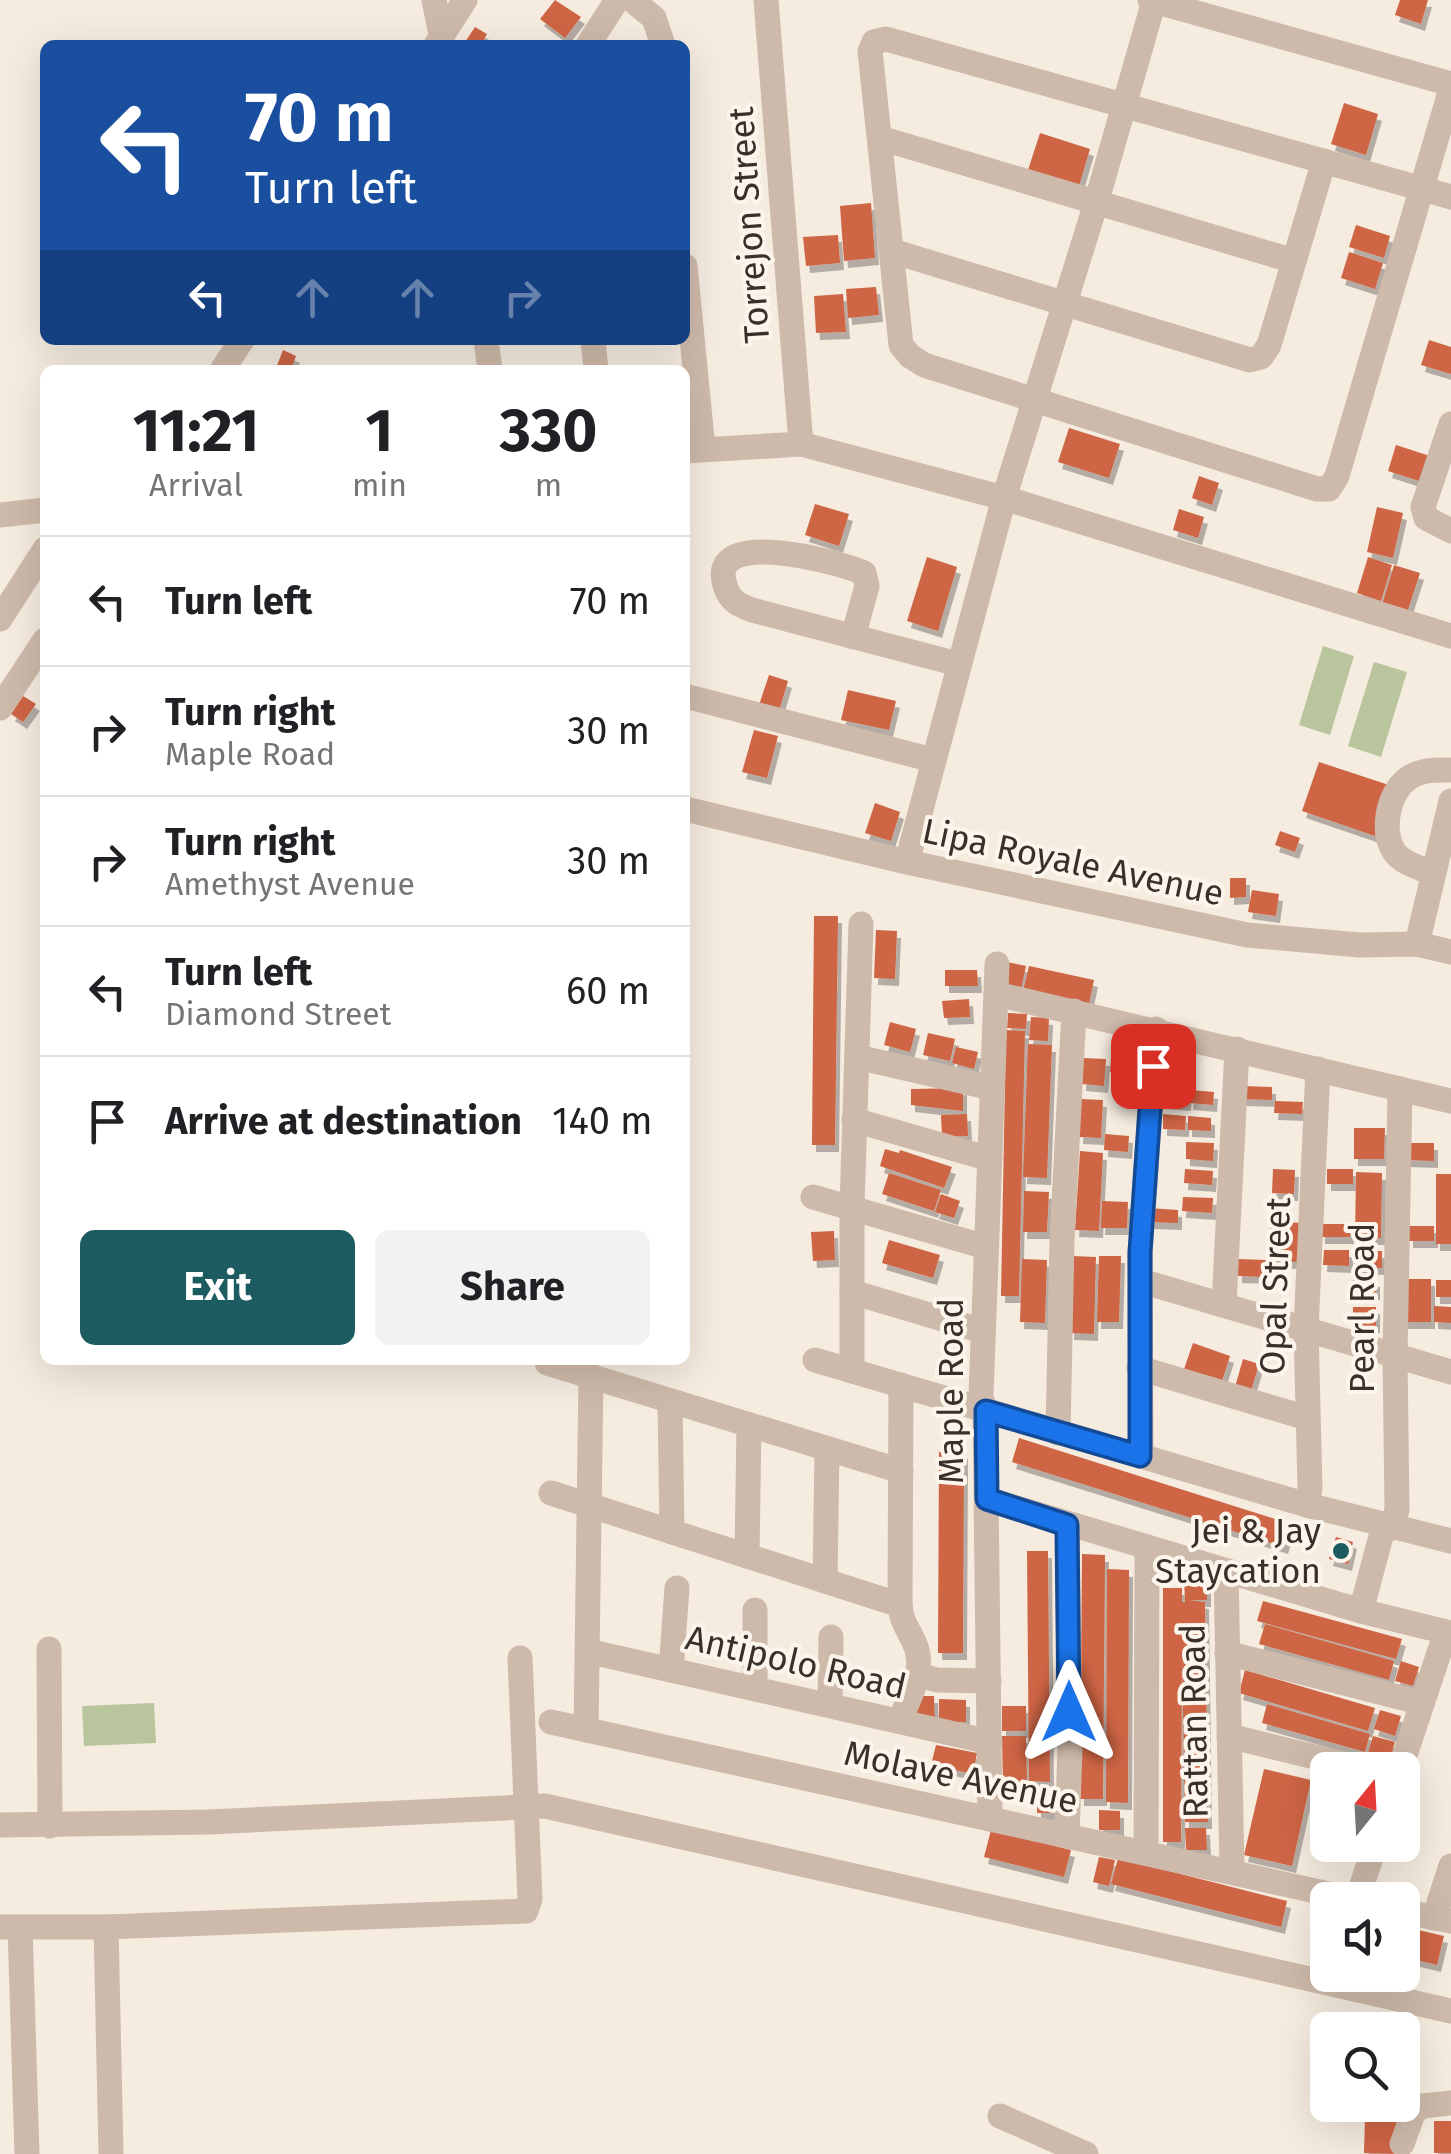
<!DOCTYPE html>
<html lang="en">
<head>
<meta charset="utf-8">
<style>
	:root { --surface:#fff; --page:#f2f2f2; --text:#202124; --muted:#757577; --line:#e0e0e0; --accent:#1c5c60 }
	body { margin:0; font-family:"Fira Sans",sans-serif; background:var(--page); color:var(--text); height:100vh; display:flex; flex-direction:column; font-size:38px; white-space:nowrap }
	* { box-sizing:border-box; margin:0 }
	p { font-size:32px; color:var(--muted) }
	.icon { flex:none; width:55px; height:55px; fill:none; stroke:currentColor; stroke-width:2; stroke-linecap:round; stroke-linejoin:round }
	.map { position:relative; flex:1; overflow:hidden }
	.panel { position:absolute; left:40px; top:365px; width:650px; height:1000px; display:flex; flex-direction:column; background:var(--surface); border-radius:15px; box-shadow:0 10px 40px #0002 }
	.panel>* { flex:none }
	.hud { position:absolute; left:40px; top:40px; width:650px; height:305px; border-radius:15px; box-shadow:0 10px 40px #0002; background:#1a4fa0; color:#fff; overflow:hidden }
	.needle { width:65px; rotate:18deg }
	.controls { position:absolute; left:1310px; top:1752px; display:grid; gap:20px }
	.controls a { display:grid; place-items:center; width:110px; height:110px; border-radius:15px; background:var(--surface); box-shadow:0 10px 40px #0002; font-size:50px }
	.pin { position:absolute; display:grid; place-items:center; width:85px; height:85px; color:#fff; margin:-42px; border-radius:20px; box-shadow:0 5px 15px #0006 }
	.me { position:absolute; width:110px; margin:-55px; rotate:0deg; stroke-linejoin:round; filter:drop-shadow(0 0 8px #0008) }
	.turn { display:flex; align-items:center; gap:35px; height:210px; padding:0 40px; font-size:45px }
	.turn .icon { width:130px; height:130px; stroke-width:2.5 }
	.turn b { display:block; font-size:70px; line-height:85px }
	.lanes { display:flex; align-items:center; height:95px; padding:0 40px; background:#0003; justify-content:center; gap:50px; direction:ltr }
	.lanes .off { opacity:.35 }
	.eta { display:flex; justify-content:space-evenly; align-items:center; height:170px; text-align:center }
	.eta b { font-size:60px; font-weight:700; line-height:70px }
	.button { display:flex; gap:20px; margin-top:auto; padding:20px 40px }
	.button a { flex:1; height:115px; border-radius:15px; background:var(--accent); color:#fff; font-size:40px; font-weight:700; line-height:115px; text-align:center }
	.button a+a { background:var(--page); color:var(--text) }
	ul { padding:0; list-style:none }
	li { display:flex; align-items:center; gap:30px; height:130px; padding:0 40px; border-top:2px solid var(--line) }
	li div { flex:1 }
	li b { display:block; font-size:38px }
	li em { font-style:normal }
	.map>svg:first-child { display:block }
	.green { fill:#b8c59d }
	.building { fill:#ce6544; filter:url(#shadow) }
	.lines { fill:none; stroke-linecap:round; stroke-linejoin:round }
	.minor { stroke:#cebaaa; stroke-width:25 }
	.route-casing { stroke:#114b97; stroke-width:25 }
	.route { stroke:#1a73e8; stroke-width:18 }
	.poi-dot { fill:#1c5c60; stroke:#fbf5ec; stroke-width:4 }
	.labels { text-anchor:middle; stroke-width:8; stroke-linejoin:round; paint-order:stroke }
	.street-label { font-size:35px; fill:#3b2f2a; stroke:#fbf5ec }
	.poi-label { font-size:35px; fill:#3b2f2a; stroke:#fbf5ec; text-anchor:end }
</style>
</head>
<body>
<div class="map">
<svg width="1451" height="2154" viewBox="0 0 1451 2154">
	<defs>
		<filter id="shadow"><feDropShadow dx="4" dy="7" stdDeviation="0" flood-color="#0004"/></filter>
	</defs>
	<rect width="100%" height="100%" fill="#f5ebdf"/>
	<g class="green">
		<polygon points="1323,646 1354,656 1330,735 1299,725"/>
		<polygon points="1374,662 1407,672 1381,757 1348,746"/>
		<polygon points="154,1703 156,1743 84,1746 82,1706"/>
	</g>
	<g class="building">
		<polygon points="555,0 581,17 565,38 540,19"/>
		<polygon points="1400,0 1428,0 1421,24 1395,15"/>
		<polygon points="475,27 487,34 481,45 463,45"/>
		<polygon points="1344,103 1378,114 1366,155 1331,144"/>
		<polygon points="1040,133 1090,149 1079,186 1028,170"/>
		<polygon points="871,203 875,258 844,261 840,206"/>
		<polygon points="1356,225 1390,236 1384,258 1349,247"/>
		<polygon points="838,235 840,263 806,266 803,237"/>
		<polygon points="1349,252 1383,263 1375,289 1341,278"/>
		<polygon points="876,287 879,315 848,318 846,289"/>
		<polygon points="843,294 846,332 816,333 814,296"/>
		<polygon points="1429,340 1451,347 1451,374 1421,365"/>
		<polygon points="283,350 296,356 291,370 276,368"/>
		<polygon points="1069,428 1120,444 1109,478 1058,462"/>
		<polygon points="1396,445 1430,456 1422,482 1388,471"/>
		<polygon points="1199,476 1219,483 1212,505 1192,498"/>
		<polygon points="815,504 849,514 839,546 805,535"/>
		<polygon points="1377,507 1403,513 1393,558 1367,552"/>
		<polygon points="1179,509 1204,517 1198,538 1173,530"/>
		<polygon points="927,557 957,567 938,631 907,621"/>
		<polygon points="1368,557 1392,565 1381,601 1357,593"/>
		<polygon points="1394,565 1420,573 1407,613 1382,605"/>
		<polygon points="769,675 788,681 779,711 759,705"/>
		<polygon points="848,690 896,701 889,730 841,720"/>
		<polygon points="23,696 36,704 23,722 11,714"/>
		<polygon points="754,730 778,736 767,778 742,772"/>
		<polygon points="1319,762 1392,786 1375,836 1302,811"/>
		<polygon points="875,803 900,812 891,841 865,833"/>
		<polygon points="1280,831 1300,838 1295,852 1275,845"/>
		<polygon points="1230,878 1246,878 1246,897 1230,898"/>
		<polygon points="1252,890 1279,894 1276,916 1248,912"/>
		<polygon points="814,916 838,916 835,1145 812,1145"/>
		<polygon points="876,930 897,931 895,979 874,978"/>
		<polygon points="1007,962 1026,966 1021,990 1002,986"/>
		<polygon points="1029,966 1094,980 1089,1004 1023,991"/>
		<polygon points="945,970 977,970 978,986 945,986"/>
		<polygon points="969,999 970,1017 944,1018 942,1001"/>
		<polygon points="1008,1013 1027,1014 1026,1029 1007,1028"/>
		<polygon points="1031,1017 1049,1018 1048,1041 1029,1040"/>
		<polygon points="890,1022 916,1029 910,1052 884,1045"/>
		<polygon points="1006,1030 1025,1031 1019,1296 1001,1296"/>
		<polygon points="928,1033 955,1039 950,1061 923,1055"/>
		<polygon points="1028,1044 1052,1045 1047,1178 1023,1177"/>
		<polygon points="956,1047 978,1052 974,1069 952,1063"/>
		<polygon points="1083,1058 1106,1059 1104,1086 1082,1084"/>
		<polygon points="1111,1059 1132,1060 1131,1073 1110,1072"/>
		<polygon points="1166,1075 1189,1077 1187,1104 1164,1102"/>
		<polygon points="1242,1086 1272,1087 1272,1100 1242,1099"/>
		<polygon points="963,1088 963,1111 911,1105 911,1089"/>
		<polygon points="1190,1090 1214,1092 1213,1105 1189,1103"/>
		<polygon points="1081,1099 1103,1100 1101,1138 1079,1137"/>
		<polygon points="1275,1101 1303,1102 1302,1114 1274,1113"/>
		<polygon points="967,1114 968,1136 942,1137 941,1115"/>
		<polygon points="1163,1114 1186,1116 1185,1130 1163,1129"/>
		<polygon points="1188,1116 1211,1118 1211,1131 1188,1130"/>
		<polygon points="1354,1128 1385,1128 1384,1159 1354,1159"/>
		<polygon points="1105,1134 1129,1136 1128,1152 1104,1150"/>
		<polygon points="1186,1142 1214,1143 1213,1161 1186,1159"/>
		<polygon points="1405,1143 1434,1143 1434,1161 1405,1160"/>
		<polygon points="885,1149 899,1153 900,1150 952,1167 944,1188 880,1166"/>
		<polygon points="1080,1151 1103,1153 1099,1231 1075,1230"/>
		<polygon points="1185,1169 1213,1171 1212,1185 1184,1183"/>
		<polygon points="1273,1169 1295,1170 1294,1194 1272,1193"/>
		<rect x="1327" y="1169" width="26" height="15"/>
		<polygon points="1356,1172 1382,1173 1381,1238 1355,1238"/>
		<polygon points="889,1173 941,1190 934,1211 882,1194"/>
		<rect x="1436" y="1174" width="15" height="70"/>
		<polygon points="1024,1191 1049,1192 1047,1232 1023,1232"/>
		<polygon points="941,1194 960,1201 954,1218 935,1212"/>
		<polygon points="1183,1197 1213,1198 1212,1213 1182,1211"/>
		<polygon points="1102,1201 1128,1202 1127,1228 1101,1228"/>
		<polygon points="1149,1208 1178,1210 1178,1223 1149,1222"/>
		<polygon points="1271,1221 1301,1223 1299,1262 1268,1261"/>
		<rect x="1321" y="1224" width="29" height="13"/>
		<rect x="1409" y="1226" width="25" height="15"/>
		<polygon points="834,1231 835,1260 813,1261 811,1232"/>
		<polygon points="889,1240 940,1255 933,1278 882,1263"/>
		<polygon points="1324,1250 1349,1250 1349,1266 1323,1265"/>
		<polygon points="1354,1251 1382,1251 1382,1268 1354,1267"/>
		<polygon points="1072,1256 1096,1257 1094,1334 1070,1333"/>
		<polygon points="1099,1256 1121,1256 1119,1322 1097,1322"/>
		<polygon points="1022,1259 1047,1260 1045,1323 1020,1322"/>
		<polygon points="1238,1259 1266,1260 1265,1277 1238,1276"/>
		<polygon points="1353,1279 1376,1280 1376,1293 1353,1293"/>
		<rect x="1402" y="1279" width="29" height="43"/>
		<rect x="1436" y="1280" width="15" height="17"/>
		<polygon points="1434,1306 1451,1307 1451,1323 1434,1322"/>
		<rect x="1353" y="1307" width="23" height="19"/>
		<polygon points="1193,1343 1230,1356 1222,1381 1184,1369"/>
		<polygon points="1243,1359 1259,1364 1251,1391 1235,1387"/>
		<polygon points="1019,1438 1291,1524 1284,1547 1012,1462"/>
		<polygon points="939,1452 964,1452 963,1653 938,1653"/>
		<polygon points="1336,1537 1353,1542 1348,1564 1329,1559"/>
		<polygon points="1027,1551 1048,1551 1050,1782 1029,1781"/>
		<polygon points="1082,1554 1105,1555 1103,1799 1080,1799"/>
		<polygon points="1107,1569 1129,1570 1128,1803 1106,1802"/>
		<polygon points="1207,1577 1207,1600 1189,1600 1205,1602 1208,1822 1185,1822 1182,1652 1181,1842 1163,1842 1163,1588 1182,1588 1182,1602 1185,1602 1184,1578"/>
		<polygon points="1263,1601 1402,1639 1396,1659 1257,1621"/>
		<polygon points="1265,1624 1394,1661 1389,1680 1259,1644"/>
		<polygon points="1401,1661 1419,1667 1413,1686 1395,1681"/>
		<polygon points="1245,1670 1375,1708 1368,1731 1239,1693"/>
		<polygon points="916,1696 934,1696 935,1722 917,1723"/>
		<polygon points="939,1699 966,1700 966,1722 939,1722"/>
		<polygon points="1267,1704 1370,1734 1365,1752 1262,1723"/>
		<rect x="1002" y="1706" width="24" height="25"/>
		<polygon points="1380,1710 1401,1716 1395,1736 1374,1729"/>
		<polygon points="1002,1736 1026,1736 1027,1785 1003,1785"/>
		<polygon points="1373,1736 1395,1742 1389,1762 1367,1756"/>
		<polygon points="936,1745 977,1753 973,1774 931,1765"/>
		<polygon points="1264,1769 1311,1780 1292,1866 1244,1855"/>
		<polygon points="1063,1787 1063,1813 1037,1813 1037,1788"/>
		<polygon points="1099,1810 1120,1811 1120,1830 1099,1830"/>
		<polygon points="1185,1828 1206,1828 1207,1850 1186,1850"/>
		<polygon points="991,1830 1071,1850 1064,1877 984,1857"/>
		<polygon points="1099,1857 1115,1860 1109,1886 1093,1882"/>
		<polygon points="1118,1858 1287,1901 1281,1927 1111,1884"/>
		<polygon points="1414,1929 1444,1936 1437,1965 1408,1958"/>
		<polygon points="1365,2116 1400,2117 1399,2154 1364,2153"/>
		<rect x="1434" y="2121" width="17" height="32"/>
	</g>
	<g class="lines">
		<g class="minor">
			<polyline points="434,0 443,44"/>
			<polyline points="632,0 654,18 663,45"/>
			<polyline points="766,0 801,444"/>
			<polyline points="1150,0 1451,84"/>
			<polyline points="436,45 465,0"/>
			<polyline points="588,45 617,0"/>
			<polyline points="1451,89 1337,476 1329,489 1317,489 924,365 910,356 901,345 870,51 874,42 886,39 1423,189 1451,197"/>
			<polyline points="880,138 1294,261"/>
			<polyline points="892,251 1250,360 1261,357 1269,345 1324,161"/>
			<polyline points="685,266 703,449"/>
			<polyline points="486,340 490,370"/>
			<polyline points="593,340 596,370"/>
			<polyline points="222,370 242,340"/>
			<polyline points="1451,424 1423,507 1426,518 1451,531"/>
			<polyline points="685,451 801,444 1004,498 1451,636"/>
			<polyline points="0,515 45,510"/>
			<polyline points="0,619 45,549"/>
			<path d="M853 637 867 586 864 573C839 562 706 526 725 585 729 600 738 605 752 610L958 664"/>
			<polyline points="685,696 933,760"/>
			<polyline points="0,708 45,640"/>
			<polyline points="685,809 907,862 1247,935 1359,945 1417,944 1451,952"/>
			<polyline points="907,862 1004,498 1097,200 1154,1"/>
			<path d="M1432 873C1421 868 1404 864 1396 854 1379 834 1388 788 1412 776 1424 769 1438 770 1451 770"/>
			<polyline points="1417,944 1451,801"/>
			<polyline points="996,994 1451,1101"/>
			<polyline points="857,1057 992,1088"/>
			<polyline points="854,1120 990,1159"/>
			<polyline points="813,1197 986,1247"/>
			<polyline points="1141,1281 1451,1372"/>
			<polyline points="852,1292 983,1331"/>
			<polyline points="1224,1305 1237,1049"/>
			<polyline points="815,1360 1307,1505 1451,1541"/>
			<polyline points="547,1363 901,1471"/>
			<polyline points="1139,1368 1307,1418"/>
			<polyline points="852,1371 852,1207 861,924"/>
			<polyline points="670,1401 672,1532"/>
			<polyline points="1058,1433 1062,1240 1074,1011"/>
			<polyline points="1141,1456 1140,1252 1156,1029"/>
			<polyline points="551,1493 900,1605"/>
			<polyline points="987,1499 1361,1611 1451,1633"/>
			<polyline points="1307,1505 1310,1488 1306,1329 1318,1069"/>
			<polyline points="1067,1525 1070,1749 1067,1835"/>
			<polyline points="1393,1528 1397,1509 1395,1356 1400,1089"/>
			<polyline points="747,1556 749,1425"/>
			<polyline points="1226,1571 1232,1870"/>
			<polyline points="825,1581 827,1449"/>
			<polyline points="1361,1611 1384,1525"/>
			<polyline points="49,1649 50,1826"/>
			<polyline points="587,1651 990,1742"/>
			<polyline points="1227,1653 1422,1703"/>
			<polyline points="671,1670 677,1588"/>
			<polyline points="918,1675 937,1680 989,1681"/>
			<polyline points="755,1689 755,1610"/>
			<polyline points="830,1705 831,1637"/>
			<path d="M900 1721C908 1699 924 1674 917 1650 912 1633 901 1624 900 1605L901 1385"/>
			<polyline points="551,1722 1356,1900"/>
			<polyline points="586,1730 591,1376"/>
			<polyline points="1229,1736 1368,1770"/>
			<polyline points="1400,1770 1446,1632"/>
			<polyline points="990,1819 985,1411 981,1396 997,964"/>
			<polyline points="0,1825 209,1822 545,1806 1451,2011"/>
			<polyline points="1146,1853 1147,1549"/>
			<polyline points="1357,1900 1375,1845"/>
			<polyline points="1402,1911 1451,1921"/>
			<polyline points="1434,1918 1451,1866"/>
			<polyline points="0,1927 106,1927 526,1911 530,1899 520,1658"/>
			<polyline points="20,1927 27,2154"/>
			<polyline points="106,1927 111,2154"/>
			<polyline points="1000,2116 1086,2154"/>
			<polyline points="1402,2144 1414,2111 1423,2106 1451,2103"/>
		</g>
	</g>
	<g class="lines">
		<defs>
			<polyline id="route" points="1069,1712 1067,1525 987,1499 986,1411 1140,1456 1140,1252 1153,1066"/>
		</defs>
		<use href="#route" class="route-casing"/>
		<use href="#route" class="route"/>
	</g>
	<circle class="poi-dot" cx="1341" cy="1551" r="10"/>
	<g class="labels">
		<g class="street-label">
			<text transform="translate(749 225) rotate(-94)" y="12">Torrejon Street</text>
			<text transform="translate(1073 862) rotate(12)" y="12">Lipa Royale Avenue</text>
			<text transform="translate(1275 1286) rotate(-88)" y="12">Opal Street</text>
			<text transform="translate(1362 1308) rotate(-90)" y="12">Pearl Road</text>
			<text transform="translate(951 1391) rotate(-90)" y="12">Maple Road</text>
			<text transform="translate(796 1662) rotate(13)" y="12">Antipolo Road</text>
			<text transform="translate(1194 1721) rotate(-91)" y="12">Rattan Road</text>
			<text transform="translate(961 1777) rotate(12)" y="12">Molave Avenue</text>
		</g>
		<g class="poi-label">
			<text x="1321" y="1543">Jei &amp; Jay<tspan x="1321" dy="40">Staycation</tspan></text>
		</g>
	</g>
</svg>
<div class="controls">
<a><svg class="needle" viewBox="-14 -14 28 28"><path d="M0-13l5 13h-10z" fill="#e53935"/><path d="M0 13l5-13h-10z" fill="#757577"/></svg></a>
<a><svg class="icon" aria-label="sound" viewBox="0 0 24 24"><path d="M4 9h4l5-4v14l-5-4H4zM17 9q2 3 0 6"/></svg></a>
<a><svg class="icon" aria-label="search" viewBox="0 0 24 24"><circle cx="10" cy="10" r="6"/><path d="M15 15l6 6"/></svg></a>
</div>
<div class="pin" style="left:1153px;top:1066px;background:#d93025"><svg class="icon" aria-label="arrive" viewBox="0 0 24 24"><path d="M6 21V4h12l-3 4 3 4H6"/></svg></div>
<svg class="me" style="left:1069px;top:1712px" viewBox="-20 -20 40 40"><path d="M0-17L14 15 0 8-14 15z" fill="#1a73e8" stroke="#fff" stroke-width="4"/></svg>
<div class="hud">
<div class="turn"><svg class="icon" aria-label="left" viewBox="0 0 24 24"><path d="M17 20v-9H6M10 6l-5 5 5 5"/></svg><div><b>70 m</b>Turn left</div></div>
<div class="lanes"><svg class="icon" aria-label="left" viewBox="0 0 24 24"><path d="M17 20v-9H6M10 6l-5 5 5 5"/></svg><svg class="icon off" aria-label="ahead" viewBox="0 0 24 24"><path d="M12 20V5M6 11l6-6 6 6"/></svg><svg class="icon off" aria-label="ahead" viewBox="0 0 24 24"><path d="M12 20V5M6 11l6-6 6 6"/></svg><svg class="icon off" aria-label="right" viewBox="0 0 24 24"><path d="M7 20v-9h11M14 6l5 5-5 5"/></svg></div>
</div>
<section class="panel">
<div class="eta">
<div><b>11:21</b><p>Arrival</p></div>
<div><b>1</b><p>min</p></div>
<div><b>330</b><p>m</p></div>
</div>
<ul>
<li><svg class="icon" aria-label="left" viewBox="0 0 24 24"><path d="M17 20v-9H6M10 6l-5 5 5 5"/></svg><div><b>Turn left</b></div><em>70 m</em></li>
<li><svg class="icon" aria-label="right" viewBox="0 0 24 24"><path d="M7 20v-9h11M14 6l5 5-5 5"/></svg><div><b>Turn right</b><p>Maple Road</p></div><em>30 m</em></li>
<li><svg class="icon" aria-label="right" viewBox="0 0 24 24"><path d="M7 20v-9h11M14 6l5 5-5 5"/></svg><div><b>Turn right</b><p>Amethyst Avenue</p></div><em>30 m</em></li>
<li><svg class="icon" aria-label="left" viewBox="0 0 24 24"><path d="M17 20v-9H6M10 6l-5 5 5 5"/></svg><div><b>Turn left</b><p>Diamond Street</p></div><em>60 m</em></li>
<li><svg class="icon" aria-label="arrive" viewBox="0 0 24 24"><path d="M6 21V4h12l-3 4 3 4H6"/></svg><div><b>Arrive at destination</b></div><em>140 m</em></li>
</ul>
<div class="button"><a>Exit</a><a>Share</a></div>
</section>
</div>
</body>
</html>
